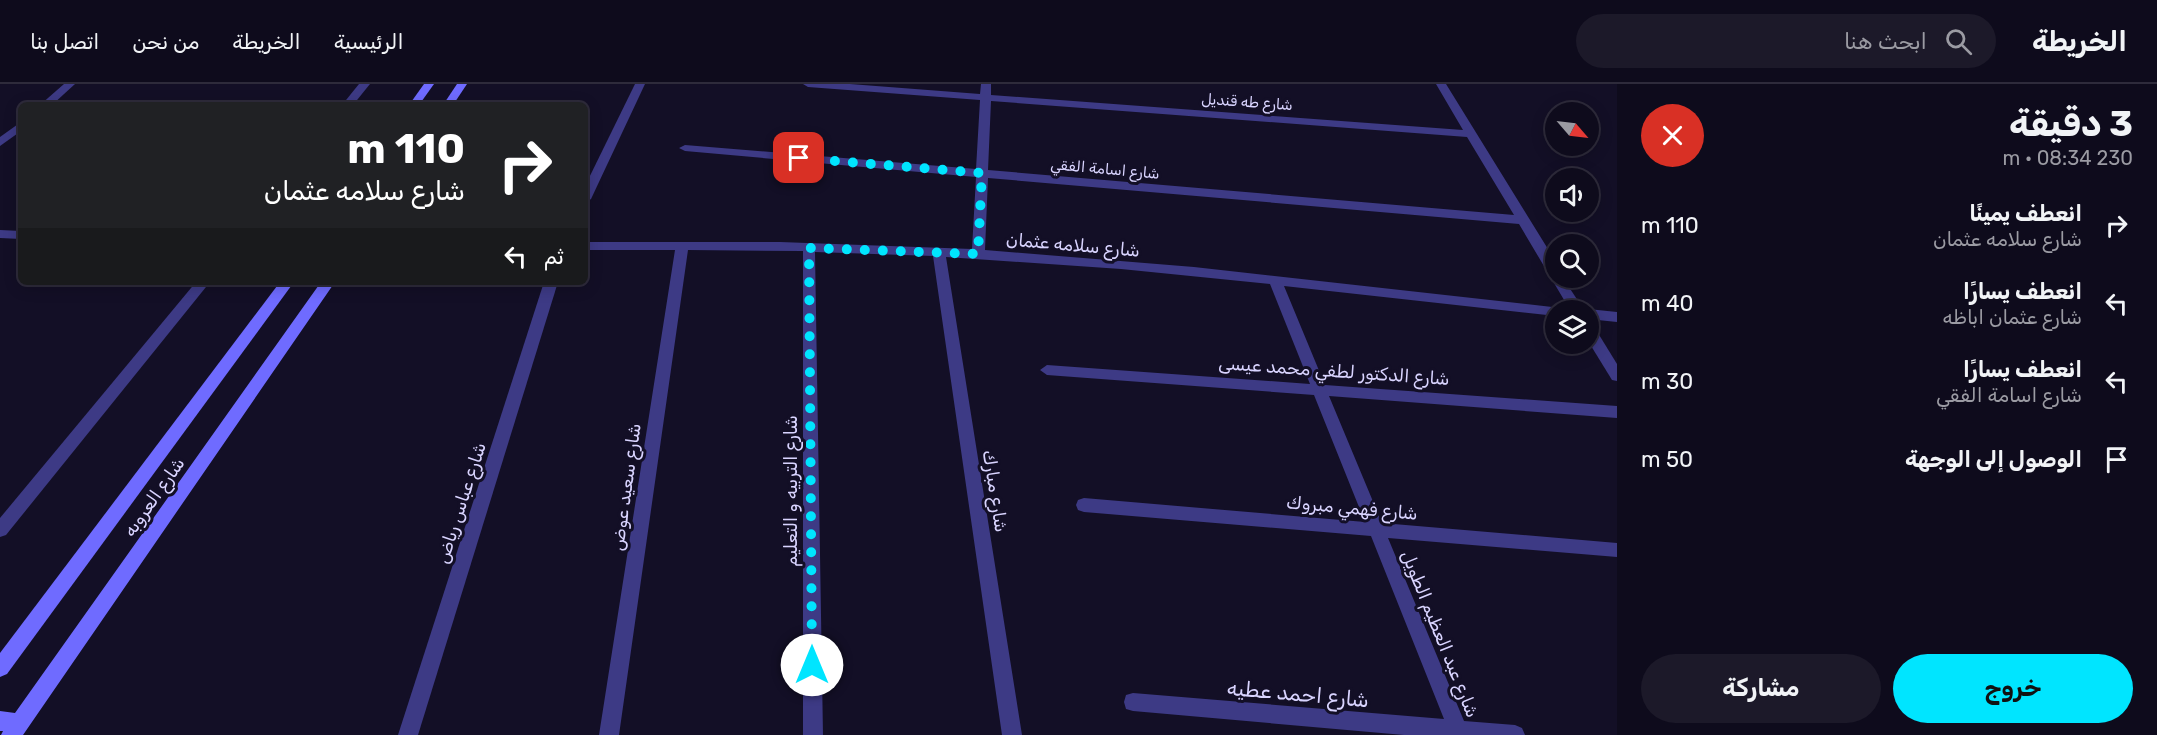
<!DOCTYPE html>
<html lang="ar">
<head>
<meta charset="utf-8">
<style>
	:root { --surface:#0e0b1c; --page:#1c1929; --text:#f1f3f6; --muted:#9b9ba3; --line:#2e2b3b; --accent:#00e5ff }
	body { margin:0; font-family:Rubik,Vazirmatn,sans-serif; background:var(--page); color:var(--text); direction:rtl; height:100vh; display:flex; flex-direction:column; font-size:22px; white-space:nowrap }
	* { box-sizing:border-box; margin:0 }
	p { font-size:20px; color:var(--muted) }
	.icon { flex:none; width:33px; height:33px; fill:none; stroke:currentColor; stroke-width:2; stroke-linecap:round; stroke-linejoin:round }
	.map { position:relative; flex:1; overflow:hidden; direction:ltr }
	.panel { display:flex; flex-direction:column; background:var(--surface); width:540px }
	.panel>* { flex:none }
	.guide { position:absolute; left:18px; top:18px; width:570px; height:183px; border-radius:9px; box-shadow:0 3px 15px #0003,0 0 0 2px var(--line); direction:rtl; background:#202124; color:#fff; overflow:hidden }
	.needle { width:39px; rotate:118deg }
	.buttons { position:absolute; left:1545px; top:18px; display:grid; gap:12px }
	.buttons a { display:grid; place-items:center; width:54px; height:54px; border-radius:50%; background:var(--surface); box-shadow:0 3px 15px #0003,0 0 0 2px var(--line); font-size:30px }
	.pin { position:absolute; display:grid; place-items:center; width:51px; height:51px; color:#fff; margin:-26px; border-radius:12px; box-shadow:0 3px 9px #0006 }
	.me { position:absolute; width:66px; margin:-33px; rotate:0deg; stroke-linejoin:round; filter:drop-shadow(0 0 4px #0008) }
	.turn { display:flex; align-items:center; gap:21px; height:126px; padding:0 24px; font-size:27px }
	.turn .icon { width:78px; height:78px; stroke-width:2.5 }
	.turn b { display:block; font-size:42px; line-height:51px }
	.then { display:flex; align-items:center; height:57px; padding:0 24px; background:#0003; gap:12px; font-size:22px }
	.round { display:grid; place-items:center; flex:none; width:63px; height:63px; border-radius:32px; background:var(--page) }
	.summary { display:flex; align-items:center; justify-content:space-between; height:102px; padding:0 24px }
	h1 { font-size:36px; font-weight:700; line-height:45px }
	.primary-button { display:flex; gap:12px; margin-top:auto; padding:12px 24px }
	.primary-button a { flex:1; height:69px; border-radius:36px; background:var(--accent); color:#111; font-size:24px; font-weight:700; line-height:69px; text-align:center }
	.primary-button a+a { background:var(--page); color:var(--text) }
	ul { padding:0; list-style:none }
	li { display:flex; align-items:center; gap:18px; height:78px; padding:0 24px }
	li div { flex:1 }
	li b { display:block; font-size:22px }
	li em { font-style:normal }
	header { display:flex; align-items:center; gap:36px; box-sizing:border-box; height:84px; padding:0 30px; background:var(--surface); border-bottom:2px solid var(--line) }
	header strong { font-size:28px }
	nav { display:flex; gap:33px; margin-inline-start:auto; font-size:21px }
	.search { width:420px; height:54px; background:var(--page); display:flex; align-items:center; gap:15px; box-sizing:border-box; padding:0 21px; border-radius:33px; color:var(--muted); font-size:22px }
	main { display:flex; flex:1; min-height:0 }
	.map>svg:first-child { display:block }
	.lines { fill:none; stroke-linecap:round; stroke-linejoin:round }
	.lane { fill:#3d3a85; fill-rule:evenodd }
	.street { fill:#3d3a85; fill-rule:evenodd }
	.secondary { fill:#6f6bff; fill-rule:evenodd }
	.route { stroke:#00e5ff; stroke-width:10; stroke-dasharray:0 18 }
	.labels { text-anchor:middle; stroke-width:6; stroke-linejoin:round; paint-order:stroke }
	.far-street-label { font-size:15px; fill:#d9d4ff; stroke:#130f26 }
	.street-label { font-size:18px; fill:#d9d4ff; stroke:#130f26 }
	.near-street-label { font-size:21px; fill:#d9d4ff; stroke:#130f26 }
</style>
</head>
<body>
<header>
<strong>الخريطة</strong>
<div class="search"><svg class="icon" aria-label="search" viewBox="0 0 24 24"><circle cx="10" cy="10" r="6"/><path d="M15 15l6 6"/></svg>ابحث هنا</div>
<nav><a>الرئيسية</a><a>الخريطة</a><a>من نحن</a><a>اتصل بنا</a></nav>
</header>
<main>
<section class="panel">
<div class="summary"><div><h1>3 دقيقة</h1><p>230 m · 08:34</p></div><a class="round" style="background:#d93025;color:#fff"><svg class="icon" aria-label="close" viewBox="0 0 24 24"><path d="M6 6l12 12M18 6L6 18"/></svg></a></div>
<ul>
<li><svg class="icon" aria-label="right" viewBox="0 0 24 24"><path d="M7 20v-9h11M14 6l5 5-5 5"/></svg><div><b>انعطف يمينًا</b><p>شارع سلامه عثمان</p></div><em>110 m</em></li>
<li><svg class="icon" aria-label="left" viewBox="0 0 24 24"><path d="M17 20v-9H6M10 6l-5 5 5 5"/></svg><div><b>انعطف يسارًا</b><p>شارع عثمان اباظه</p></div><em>40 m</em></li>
<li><svg class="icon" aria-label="left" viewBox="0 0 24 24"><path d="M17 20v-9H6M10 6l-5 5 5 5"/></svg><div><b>انعطف يسارًا</b><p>شارع اسامة الفقي</p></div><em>30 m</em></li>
<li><svg class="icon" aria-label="arrive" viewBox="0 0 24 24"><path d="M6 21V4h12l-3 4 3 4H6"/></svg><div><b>الوصول إلى الوجهة</b></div><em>50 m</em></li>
</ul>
<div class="primary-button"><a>خروج</a><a>مشاركة</a></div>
</section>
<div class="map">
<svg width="1617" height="651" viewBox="0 0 1617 651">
	<rect width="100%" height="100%" fill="#130f26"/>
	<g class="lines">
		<g class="lane">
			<polygon points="64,0 75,0 52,21 40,21"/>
			<polygon points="359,0 370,0 353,21 342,21"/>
			<polygon points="21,38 21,47 0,62 0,53"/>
			<polygon points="0,146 21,147 21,155 0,154"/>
			<polygon points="196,198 210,198 6,451 0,453 0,434"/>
		</g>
		<g class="street">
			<polygon points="635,0 645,0 591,115 585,119 585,102"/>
			<path d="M803 0H850L980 10 981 0H991V11L1463 46 1436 0H1446L1556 178V194H1563L1584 226 1588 225 1617 228V238L1588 235V226H1570L1519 140 988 94 985 166 1194 183 1561 224 1563 226H1556V232L1284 202 1325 301 1617 322V334L1329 312 1382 439 1617 459V473L1388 454 1464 637 1515 641 1522 644 1525 651H1404L1133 627 1126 625 1124 618 1126 611 1133 609 1444 635 1371 452 1084 428 1078 426 1076 421 1078 416 1084 414 1365 438 1314 311 1047 291 1040 286 1047 281 1310 300 1270 200 1121 185 946 173 1022 651H1002L933 172 815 168 823 651H803V167L688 166 619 651H599L675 166H585V158H780L972 165 976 93 685 67 679 64 685 61 976 85 980 16 808 3ZM991 17 1467 53 1514 131 988 86Z"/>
			<polygon points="544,198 558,198 418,651 398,651"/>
			<polygon points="1588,240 1593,241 1617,280 1617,297 1612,296 1588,257"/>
		</g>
		<g class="secondary">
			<polygon points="424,0 434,0 419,21 409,21"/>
			<polygon points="457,0 467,0 453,21 443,21"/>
			<polygon points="280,198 294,198 7,590 0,593 0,569"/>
			<polygon points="321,198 335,198 23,651 1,651 3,647 0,647 0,627 15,629"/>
		</g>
	</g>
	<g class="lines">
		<polyline class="route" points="799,74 982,89 978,170 809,164 812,581"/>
	</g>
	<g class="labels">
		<g class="far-street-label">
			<text transform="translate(1247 18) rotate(4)" y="5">شارع طه قنديل</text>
			<text transform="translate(1105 85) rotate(5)" y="5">شارع اسامة الفقي</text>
		</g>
		<g class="street-label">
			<text transform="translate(1073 161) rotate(5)" y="6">شارع سلامه عثمان</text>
			<text transform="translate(1334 287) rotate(4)" y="6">شارع الدكتور لطفي محمد عيسى</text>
			<text transform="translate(626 403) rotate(-82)" y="6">شارع سعيد عوض</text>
			<text transform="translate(791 407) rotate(-90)" y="6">شارع التربيه و التعليم</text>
			<text transform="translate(995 407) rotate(81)" y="6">شارع مبارك</text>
			<text transform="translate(154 413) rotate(-55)" y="6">شارع العروبه</text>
			<text transform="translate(461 419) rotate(-72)" y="6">شارع عباس رياض</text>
			<text transform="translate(1352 424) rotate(5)" y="6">شارع فهمي مبروك</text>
			<text transform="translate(1440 550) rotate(68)" y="6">شارع عبد العظيم الطويل</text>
		</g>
		<g class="near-street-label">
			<text transform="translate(1298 610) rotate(5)" y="7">شارع احمد عطيه</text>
		</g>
	</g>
</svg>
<div class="buttons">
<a><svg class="needle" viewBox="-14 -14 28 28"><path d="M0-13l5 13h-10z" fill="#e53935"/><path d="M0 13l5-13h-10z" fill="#9b9ba3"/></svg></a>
<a><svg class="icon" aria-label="sound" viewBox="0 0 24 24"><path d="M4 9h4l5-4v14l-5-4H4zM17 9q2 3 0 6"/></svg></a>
<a><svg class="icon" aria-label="search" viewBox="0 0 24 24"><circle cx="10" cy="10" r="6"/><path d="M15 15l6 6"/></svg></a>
<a><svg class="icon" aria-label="layers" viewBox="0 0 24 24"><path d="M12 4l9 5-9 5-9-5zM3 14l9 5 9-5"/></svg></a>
</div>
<div class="pin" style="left:799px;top:74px;background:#d93025"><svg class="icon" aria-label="arrive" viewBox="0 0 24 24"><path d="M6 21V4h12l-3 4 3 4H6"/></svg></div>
<svg class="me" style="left:812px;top:581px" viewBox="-20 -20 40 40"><circle r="19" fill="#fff"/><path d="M0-13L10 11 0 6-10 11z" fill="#00e5ff"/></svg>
<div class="guide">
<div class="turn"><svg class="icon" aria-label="right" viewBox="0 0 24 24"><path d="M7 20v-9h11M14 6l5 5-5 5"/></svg><div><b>110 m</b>شارع سلامه عثمان</div></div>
<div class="then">ثم<svg class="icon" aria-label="left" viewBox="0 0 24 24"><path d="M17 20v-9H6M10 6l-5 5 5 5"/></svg></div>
</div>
</div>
</main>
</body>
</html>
